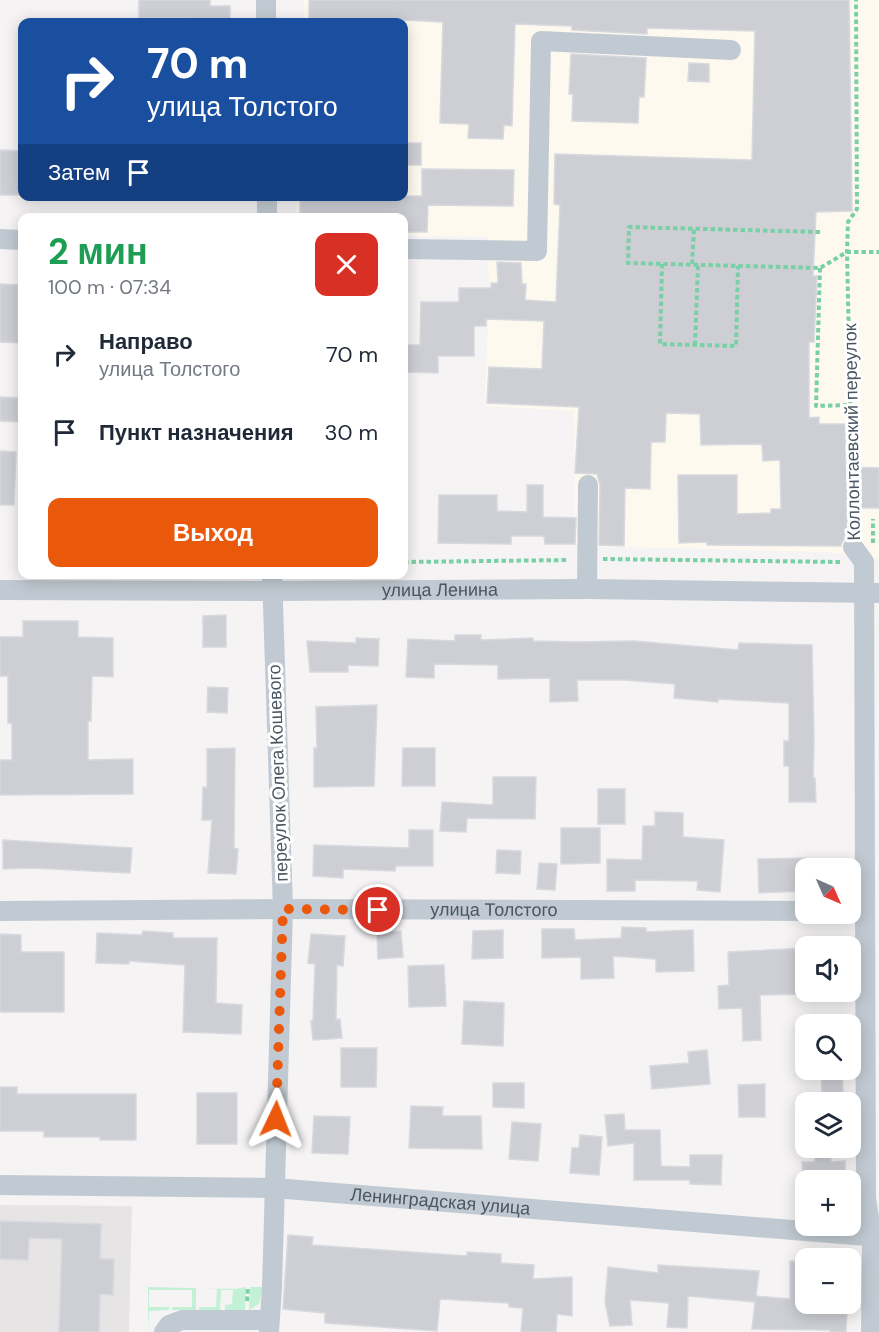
<!DOCTYPE html>
<html lang="ru">
<head>
<meta charset="utf-8">
<style>
	:root { --surface:#fff; --page:#f2f2f3; --text:#1f2937; --muted:#747a83; --accent:#ea580c }
	body { margin:0; font-family:"DM Sans",sans-serif; background:var(--page); color:var(--text); height:100vh; display:flex; flex-direction:column; font-size:22px; white-space:nowrap }
	* { box-sizing:border-box; margin:0 }
	p { font-size:20px; color:var(--muted) }
	.icon { flex:none; width:33px; height:33px; fill:none; stroke:currentColor; stroke-width:2; stroke-linecap:round; stroke-linejoin:round }
	.map { position:relative; flex:1; overflow:hidden }
	.panel { position:absolute; left:18px; top:213px; width:390px; height:366px; display:flex; flex-direction:column; background:var(--surface); border-radius:12px; box-shadow:0 3px 15px #0003 }
	.panel>* { flex:none }
	.banner { position:absolute; left:18px; top:18px; width:390px; height:183px; border-radius:12px; box-shadow:0 3px 15px #0003; background:#1a4fa0; color:#fff; overflow:hidden }
	.needle { width:39px; rotate:135deg }
	.controls { position:absolute; left:795px; top:858px; display:grid; gap:12px }
	.controls a { display:grid; place-items:center; width:66px; height:66px; border-radius:12px; background:var(--surface); box-shadow:0 3px 15px #0003; font-size:30px }
	.pin { position:absolute; display:grid; place-items:center; width:51px; height:51px; color:#fff; margin:-26px; border:3px solid #fff; border-radius:50%; box-shadow:0 2px 6px #0007 }
	.me { position:absolute; width:66px; margin:-33px; rotate:2deg; stroke-linejoin:round; filter:drop-shadow(0 0 4px #0008) }
	.turn { display:flex; align-items:center; gap:21px; height:126px; padding:0 30px; font-size:27px }
	.turn .icon { width:78px; height:78px; stroke-width:2.5 }
	.turn b { display:block; font-size:42px; line-height:51px }
	.then { display:flex; align-items:center; height:57px; padding:0 30px; background:#0003; gap:12px; font-size:22px }
	.round { display:grid; place-items:center; flex:none; width:63px; height:63px; border-radius:12px; background:var(--page) }
	.summary { display:flex; align-items:center; justify-content:space-between; height:102px; padding:0 30px }
	h1 { font-size:36px; font-weight:700; line-height:45px; color:#1e9e55 }
	.primary-button { display:flex; gap:12px; margin-top:auto; padding:12px 30px }
	.primary-button a { flex:1; height:69px; border-radius:12px; background:var(--accent); color:#fff; font-size:24px; font-weight:700; line-height:69px; text-align:center }
	ul { padding:0; list-style:none }
	li { display:flex; align-items:center; gap:18px; height:78px; padding:0 30px }
	li div { flex:1 }
	li b { display:block; font-size:22px }
	li em { font-style:normal }
	.map>svg:first-child { display:block }
	.commercial { fill:#fdf9ef }
	.education { fill:#e6e4e5 }
	.green { fill:#c3f1d5 }
	.building { fill:#cdcfd5; stroke:#d7d9de; stroke-width:1.5 }
	.lines { fill:none; stroke-linecap:round; stroke-linejoin:round }
	.path { stroke:#7ad0a6; stroke-width:4; stroke-dasharray:4.5 3; stroke-linecap:butt }
	.minor { stroke:#c1cad2; stroke-width:20 }
	.route { stroke:#ea580c; stroke-width:10; stroke-dasharray:0 18 }
	.labels { text-anchor:middle; stroke-width:6; stroke-linejoin:round; paint-order:stroke }
	.street-label { font-size:18px; fill:#4a5661; stroke:#fff }
</style>
</head>
<body>
<div class="map">
<svg width="879" height="1332" viewBox="0 0 879 1332">
	<rect width="100%" height="100%" fill="#f5f3f3"/>
	<polygon class="commercial" points="304,0 879,0 879,559 827,552 575,546 574,411 485,406 489,285 487,237 404,236 404,218 296,218 297,197 404,196 404,22 304,22"/>
	<polygon class="education" points="0,1205 132,1206 129,1332 0,1332"/>
	<g class="green">
		<polygon points="148,1287 235,1289 246,1287 245,1310 225,1310 225,1305 232,1304 233,1290 221,1290 220,1311 199,1311 199,1307 216,1307 217,1289 196,1288 196,1310 172,1310 172,1307 192,1307 192,1290 149,1290 149,1307 169,1307 169,1310 149,1311 148,1332"/>
		<polygon points="250,1287 263,1287 259,1304 249,1310"/>
	</g>
	<g class="building">
		<polygon points="139,0 210,0 210,6 230,6 230,22 191,22 191,18 139,18"/>
		<polygon points="309,0 849,0 852,211 816,212 813,276 817,276 814,342 809,342 809,418 819,417 819,424 845,424 846,467 879,468 879,508 847,508 847,537 842,542 841,546 707,545 707,542 679,543 678,475 737,475 737,514 771,513 771,509 781,509 780,460 763,461 762,444 701,445 700,414 666,413 665,442 651,442 650,489 625,488 624,546 599,545 600,485 597,474 575,473 579,407 487,403 489,367 542,369 544,321 486,319 486,326 474,326 474,356 438,356 438,373 406,372 406,367 404,367 404,345 420,345 421,302 459,302 459,288 491,288 491,283 498,283 497,262 521,263 522,284 526,284 525,300 556,302 560,205 554,204 555,154 752,160 755,31 647,28 647,34 572,30 572,26 515,24 512,126 504,125 503,139 468,138 469,124 440,123 443,22 401,20 401,22 349,22 349,19 309,18"/>
		<polygon points="571,54 646,58 644,97 639,97 638,123 572,121 573,94 569,94"/>
		<polygon points="689,63 709,64 709,82 688,81"/>
		<rect x="404" y="143" width="17" height="22"/>
		<polygon points="0,150 22,151 22,195 0,195"/>
		<polygon points="422,169 514,170 513,206 428,205 427,232 404,232 404,218 309,218 309,215 300,215 300,196 422,196"/>
		<polygon points="0,284 22,285 22,343 0,342"/>
		<polygon points="0,397 20,398 20,422 0,421"/>
		<polygon points="0,451 16,452 14,505 0,505"/>
		<polygon points="527,485 543,485 543,517 576,518 575,544 545,544 544,536 511,536 511,544 438,543 439,495 497,495 497,511 527,512"/>
		<polygon points="226,615 226,647 203,647 203,616"/>
		<polygon points="23,621 78,621 78,637 113,638 113,677 92,676 91,721 88,721 88,760 133,759 133,794 0,795 0,760 12,760 12,723 8,723 8,676 0,676 0,637 23,637"/>
		<polygon points="455,635 481,635 481,640 533,638 533,641 575,642 634,641 738,650 739,643 812,645 814,741 813,778 815,778 816,802 789,802 789,766 784,766 784,741 789,741 789,703 718,699 718,702 674,698 675,684 624,680 577,680 578,701 550,702 550,678 498,679 498,665 434,664 434,678 406,677 408,639 455,641"/>
		<polygon points="356,638 379,639 378,666 348,665 348,672 310,672 307,641 356,643"/>
		<polygon points="208,687 228,688 227,713 207,712"/>
		<polygon points="377,705 374,786 314,787 314,748 317,748 316,707"/>
		<polygon points="235,748 234,848 238,849 236,874 208,873 212,820 202,820 203,787 207,788 207,749"/>
		<polygon points="403,748 435,748 435,786 402,786"/>
		<polygon points="493,777 536,777 535,819 467,818 466,832 440,831 442,802 493,805"/>
		<rect x="598" y="789" width="27" height="35"/>
		<polygon points="655,812 683,813 683,837 724,840 720,892 697,890 698,881 635,880 635,891 607,891 607,859 642,860 643,826 655,826"/>
		<polygon points="561,828 600,828 600,863 561,864"/>
		<polygon points="409,830 433,830 433,866 396,866 395,871 343,869 343,878 313,876 314,845 409,848"/>
		<polygon points="3,840 132,848 130,873 33,868 3,869"/>
		<polygon points="497,850 521,851 520,874 496,873"/>
		<polygon points="806,858 806,891 759,893 758,859"/>
		<polygon points="539,863 557,864 555,890 537,889"/>
		<polygon points="622,927 646,928 646,932 693,930 694,971 656,972 656,959 613,956 614,978 581,979 581,957 542,958 542,929 574,929 575,940 621,938"/>
		<polygon points="503,930 503,958 472,959 473,931"/>
		<polygon points="143,931 173,933 173,938 217,938 216,1003 242,1005 241,1034 183,1032 185,965 129,961 129,964 96,963 97,933 142,935"/>
		<polygon points="401,931 403,957 378,959 377,933"/>
		<polygon points="0,934 21,935 21,952 64,952 64,1012 0,1012"/>
		<polygon points="311,934 345,936 343,966 337,965 336,1020 340,1019 342,1038 313,1040 311,1021 313,1021 315,964 308,963"/>
		<polygon points="806,948 806,994 760,995 761,1040 743,1041 742,1008 719,1009 718,986 729,985 728,952"/>
		<polygon points="444,965 446,1006 409,1007 408,966"/>
		<polygon points="464,1001 504,1003 503,1046 462,1044"/>
		<polygon points="341,1048 377,1048 376,1087 341,1087"/>
		<polygon points="707,1050 710,1084 652,1089 650,1066 689,1063 688,1052"/>
		<polygon points="821,1070 842,1070 843,1095 822,1095"/>
		<polygon points="493,1083 524,1083 524,1108 493,1107"/>
		<polygon points="765,1084 765,1117 739,1117 738,1085"/>
		<polygon points="0,1087 17,1087 17,1094 136,1094 136,1140 100,1140 100,1137 44,1137 44,1131 0,1131"/>
		<rect x="197" y="1093" width="40" height="51"/>
		<polygon points="411,1106 443,1107 442,1116 481,1116 482,1149 409,1148"/>
		<polygon points="624,1114 625,1130 660,1130 661,1166 690,1167 690,1155 722,1155 721,1185 690,1184 690,1180 634,1180 634,1143 608,1146 605,1115"/>
		<polygon points="314,1116 350,1117 348,1154 312,1153"/>
		<polygon points="512,1122 541,1124 538,1161 509,1159"/>
		<polygon points="580,1135 602,1137 599,1175 570,1173 572,1148 579,1148"/>
		<polygon points="815,1148 830,1148 831,1162 845,1161 845,1180 803,1180 802,1162 815,1162"/>
		<polygon points="0,1221 101,1224 100,1259 114,1259 113,1295 100,1294 99,1332 59,1332 62,1239 29,1238 28,1260 0,1259"/>
		<polygon points="288,1235 313,1237 312,1245 467,1256 467,1252 501,1254 501,1263 534,1265 533,1279 572,1277 572,1316 557,1314 556,1332 521,1332 523,1308 509,1307 509,1303 440,1299 437,1331 325,1323 325,1313 283,1309"/>
		<polygon points="790,1261 806,1262 806,1304 812,1304 811,1312 847,1312 846,1332 830,1332 830,1330 752,1329 755,1302 688,1296 687,1328 667,1327 669,1303 630,1300 632,1325 610,1326 605,1302 608,1267 658,1273 658,1265 759,1271 756,1296 790,1299"/>
	</g>
	<g class="lines">
		<g class="path">
			<polyline points="820,232 629,227 628,263 820,268 847,252 879,252"/>
			<polyline points="662,264 660,344 736,346 738,266"/>
			<polyline points="692,264 694,229"/>
			<polyline points="820,268 816,406 851,405"/>
			<polyline points="695,345 698,265"/>
			<polyline points="853,531 847,252 848,222 857,209 856,0"/>
			<polyline points="873,543 873,519"/>
			<polyline points="603,559 842,562"/>
			<polyline points="404,562 569,560"/>
			<polyline points="247,1301 248,1287"/>
		</g>
		<g class="minor">
			<polyline points="266,0 266,22"/>
			<polyline points="267,196 267,218"/>
			<polyline points="0,239 22,240"/>
			<polyline points="404,249 537,251 541,41 731,50"/>
			<polyline points="853,547 864,562 866,1198 872,1237 871,1332"/>
			<polyline points="587,589 588,485"/>
			<path id="s1" d="M0 590 273 591 587 589 879 593"/>
			<path id="s2" d="M0 911 283 909 806 911"/>
			<path id="s3" d="M0 1185 274 1188 879 1237"/>
			<polyline points="164,1332 169,1325 182,1320 269,1320"/>
			<polyline points="269,1332 272,1287 283,909 272,574"/>
		</g>
	</g>
	<g class="lines">
		<polyline class="route" points="276,1119 283,909 378,910"/>
	</g>
	<g class="labels">
		<g class="street-label">
			<text transform="translate(852 432) rotate(-91)" y="6">Коллонтаевский переулок</text>
			<text dy="6" stroke="none"><textPath href="#s1" startOffset="440">улица Ленина</textPath></text>
			<text transform="translate(278 773) rotate(-92)" y="6">переулок Олега Кошевого</text>
			<text dy="6" stroke="none"><textPath href="#s2" startOffset="494">улица Толстого</textPath></text>
			<text dy="6" stroke="none"><textPath href="#s3" startOffset="441">Ленинградская улица</textPath></text>
		</g>
	</g>
</svg>
<div class="controls">
<a><svg class="needle" viewBox="-14 -14 28 28"><path d="M0-13l5 13h-10z" fill="#e53935"/><path d="M0 13l5-13h-10z" fill="#747a83"/></svg></a>
<a><svg class="icon" aria-label="sound" viewBox="0 0 24 24"><path d="M4 9h4l5-4v14l-5-4H4zM17 9q2 3 0 6"/></svg></a>
<a><svg class="icon" aria-label="search" viewBox="0 0 24 24"><circle cx="10" cy="10" r="6"/><path d="M15 15l6 6"/></svg></a>
<a><svg class="icon" aria-label="layers" viewBox="0 0 24 24"><path d="M12 4l9 5-9 5-9-5zM3 14l9 5 9-5"/></svg></a>
<a>+</a>
<a>−</a>
</div>
<div class="pin" style="left:378px;top:910px;background:#d93025"><svg class="icon" aria-label="arrive" viewBox="0 0 24 24"><path d="M6 21V4h12l-3 4 3 4H6"/></svg></div>
<svg class="me" style="left:276px;top:1119px" viewBox="-20 -20 40 40"><path d="M0-17L14 15 0 8-14 15z" fill="#ea580c" stroke="#fff" stroke-width="4"/></svg>
<div class="banner">
<div class="turn"><svg class="icon" aria-label="right" viewBox="0 0 24 24"><path d="M7 20v-9h11M14 6l5 5-5 5"/></svg><div><b>70 m</b>улица Толстого</div></div>
<div class="then">Затем<svg class="icon" aria-label="arrive" viewBox="0 0 24 24"><path d="M6 21V4h12l-3 4 3 4H6"/></svg></div>
</div>
<section class="panel">
<div class="summary"><div><h1>2 мин</h1><p>100 m · 07:34</p></div><a class="round" style="background:#d93025;color:#fff"><svg class="icon" aria-label="close" viewBox="0 0 24 24"><path d="M6 6l12 12M18 6L6 18"/></svg></a></div>
<ul>
<li><svg class="icon" aria-label="right" viewBox="0 0 24 24"><path d="M7 20v-9h11M14 6l5 5-5 5"/></svg><div><b>Направо</b><p>улица Толстого</p></div><em>70 m</em></li>
<li><svg class="icon" aria-label="arrive" viewBox="0 0 24 24"><path d="M6 21V4h12l-3 4 3 4H6"/></svg><div><b>Пункт назначения</b></div><em>30 m</em></li>
</ul>
<div class="primary-button"><a>Выход</a></div>
</section>
</div>
</body>
</html>
